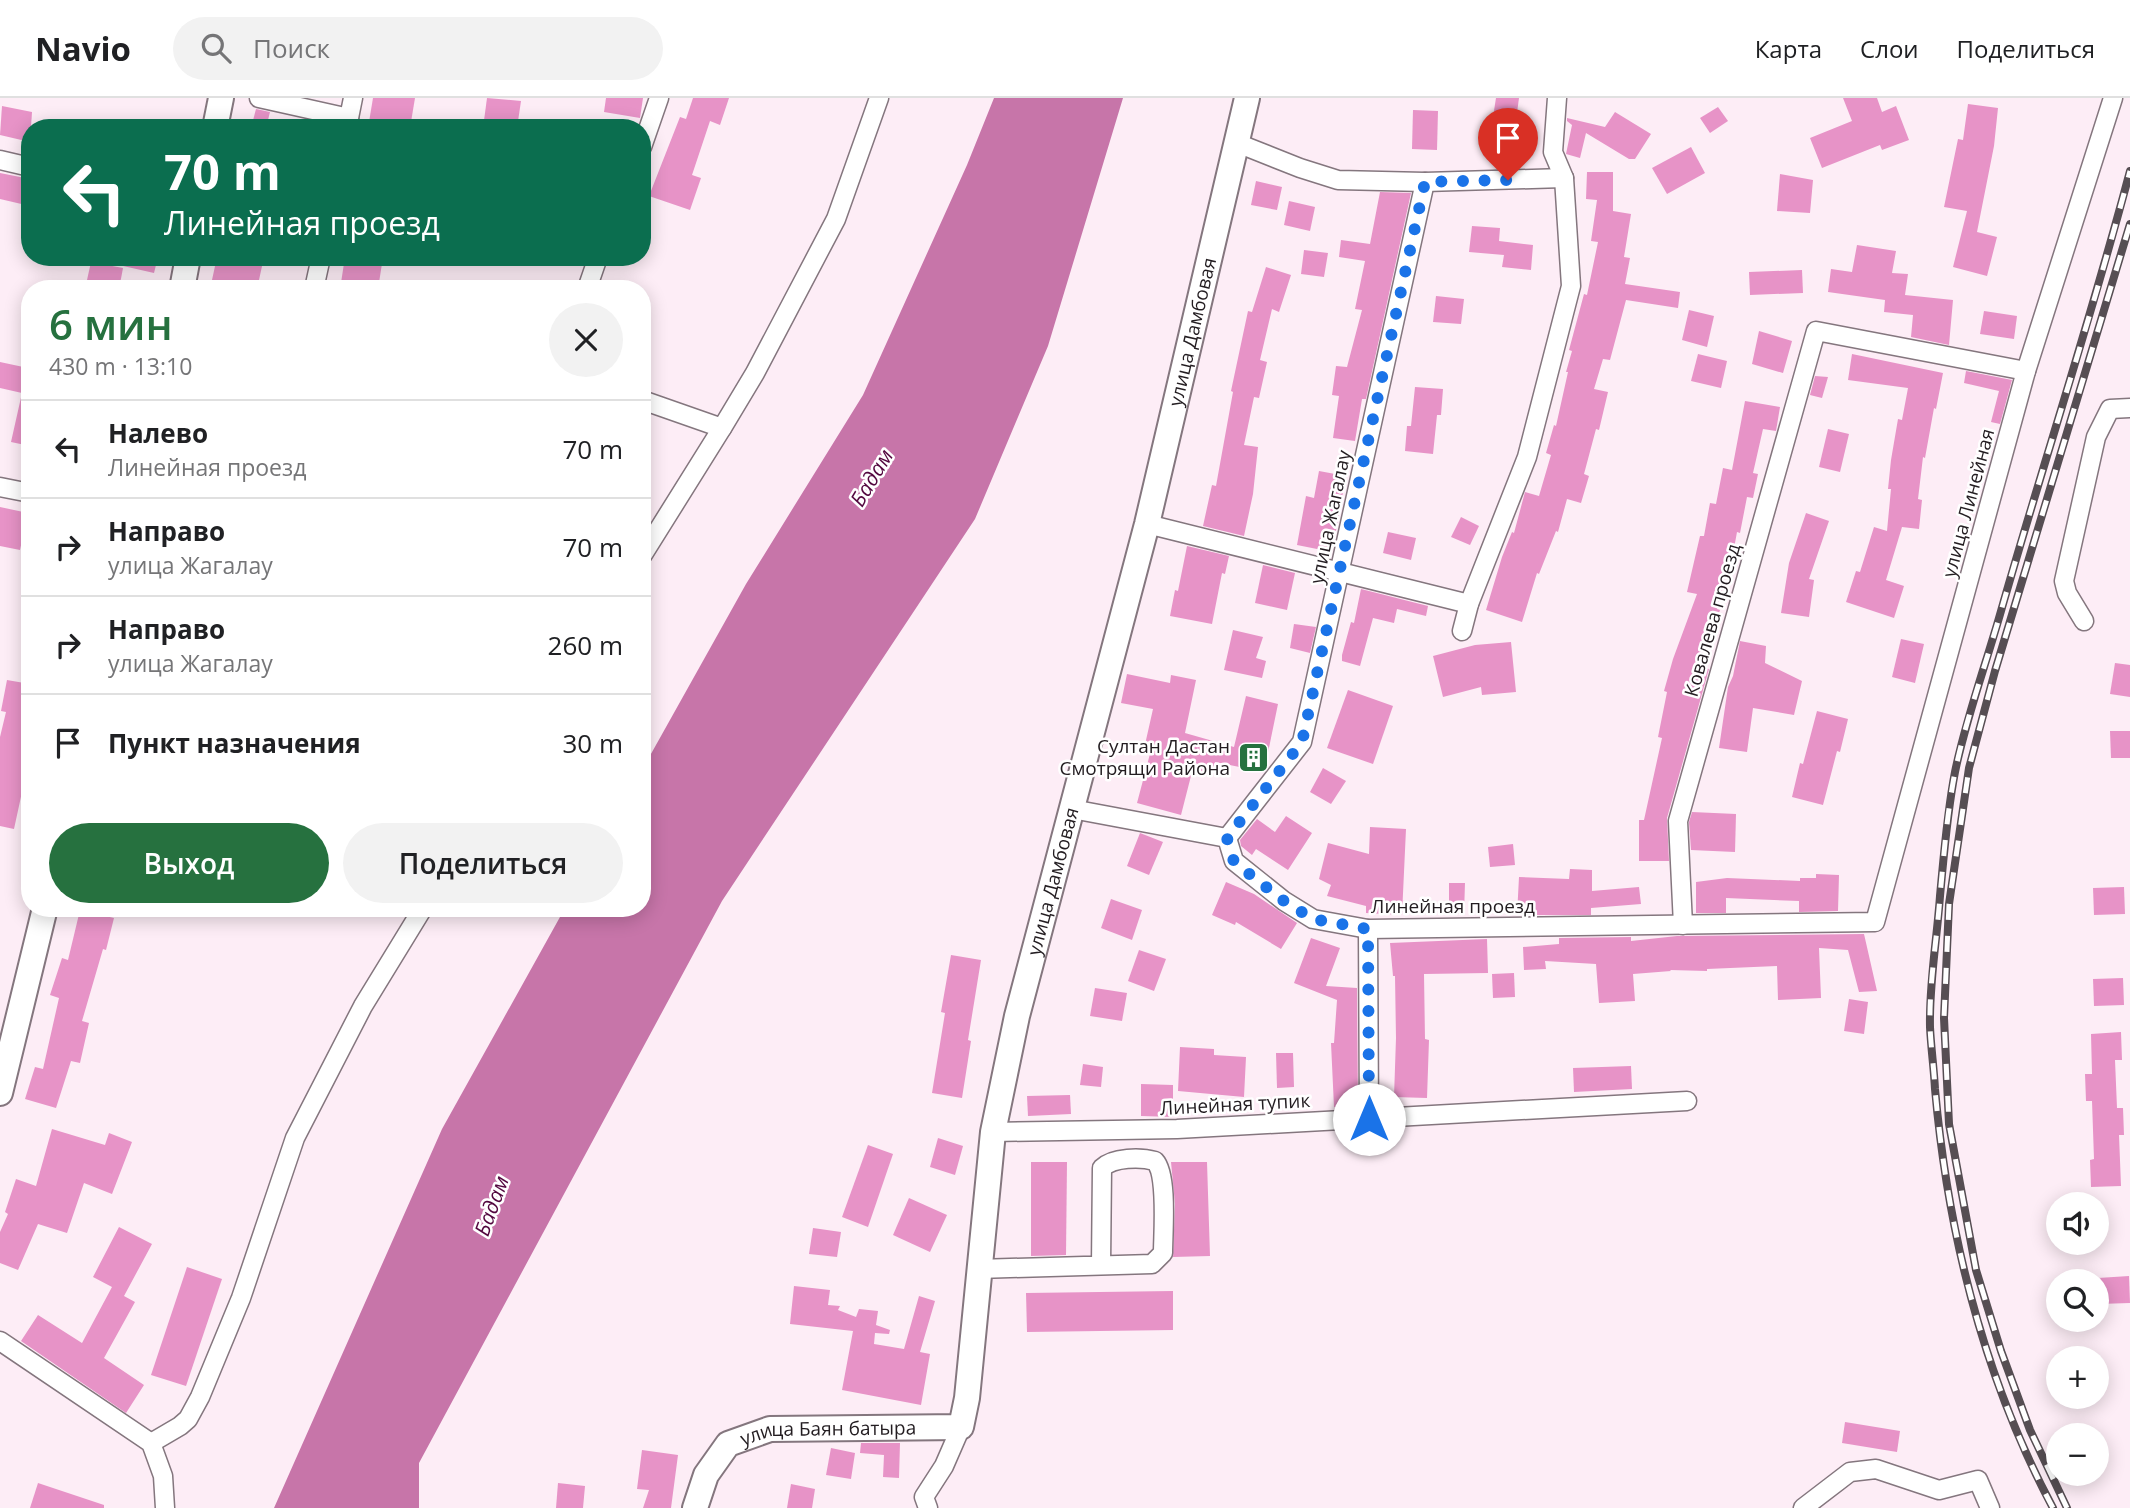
<!DOCTYPE html>
<html lang="ru">
<head>
<meta charset="utf-8">
<style>
	:root { --surface:#fff; --page:#f2f2f2; --text:#202124; --muted:#757577; --line:#e0e0e0; --accent:#26713f }
	body { margin:0; font-family:"Open Sans",sans-serif; background:var(--page); color:var(--text); height:100vh; display:flex; flex-direction:column; font-size:26px; white-space:nowrap }
	* { box-sizing:border-box; margin:0 }
	p { font-size:23px; color:var(--muted) }
	.icon { flex:none; width:38px; height:38px; fill:none; stroke:currentColor; stroke-width:2; stroke-linecap:round; stroke-linejoin:round }
	.map { position:relative; flex:1; overflow:hidden }
	.side { position:absolute; left:21px; top:182px; width:630px; height:637px; display:flex; flex-direction:column; background:var(--surface); border-radius:28px; box-shadow:0 4px 18px #0003 }
	.side>* { flex:none }
	.guide { position:absolute; left:21px; top:21px; width:630px; height:147px; border-radius:28px; box-shadow:0 4px 18px #0003; background:#0b6e4f; color:#fff; overflow:hidden }
	.controls { position:absolute; left:2046px; top:1094px; display:grid; gap:14px }
	.controls a { display:grid; place-items:center; width:63px; height:63px; border-radius:50%; background:var(--surface); box-shadow:0 4px 18px #0003; font-size:35px }
	.pin { position:absolute; display:grid; place-items:center; width:60px; height:60px; color:#fff; margin:-72px -30px; border-radius:50% 50% 50% 0; rotate:-45deg; box-shadow:0 0 7px #0007 }
	.pin .icon { rotate:45deg }
	.me { position:absolute; width:77px; margin:-38px; rotate:0deg; stroke-linejoin:round; filter:drop-shadow(0 0 5px #0008) }
	.turn { display:flex; align-items:center; gap:24px; height:147px; padding:0 28px; font-size:32px }
	.turn .icon { width:91px; height:91px; stroke-width:2.5 }
	.turn b { display:block; font-size:49px; line-height:60px }
	.round { display:grid; place-items:center; flex:none; width:74px; height:74px; border-radius:37px; background:var(--page) }
	.summary { display:flex; align-items:center; justify-content:space-between; height:119px; padding:0 28px }
	h1 { font-size:42px; font-weight:600; line-height:52px; color:var(--accent) }
	.cta { display:flex; gap:14px; margin-top:auto; padding:14px 28px }
	.cta a { flex:1; height:80px; border-radius:42px; background:var(--accent); color:#fff; font-size:28px; font-weight:600; line-height:80px; text-align:center }
	.cta a+a { background:var(--page); color:var(--text) }
	ul { padding:0; list-style:none }
	li { display:flex; align-items:center; gap:21px; height:98px; padding:0 28px; border-top:2px solid var(--line) }
	li div { flex:1 }
	li b { display:block; font-size:26px }
	li em { font-style:normal }
	header { display:flex; align-items:center; gap:42px; box-sizing:border-box; height:98px; padding:0 35px; background:var(--surface); border-bottom:2px solid var(--line) }
	header strong { font-size:33px }
	nav { display:flex; gap:38px; margin-inline-start:auto; font-size:24px }
	.search { width:490px; height:63px; background:var(--page); display:flex; align-items:center; gap:18px; box-sizing:border-box; padding:0 24px; border-radius:38px; color:var(--muted); font-size:26px }
	.map>svg:first-child { display:block }
	.water { fill:#c775a9 }
	.building { fill:#e793c7 }
	.lines { fill:none; stroke-linecap:round; stroke-linejoin:round }
	.street-casing { stroke:#84767e; stroke-width:21 }
	.secondary-casing { stroke:#84767e; stroke-width:28 }
	.street { stroke:#fff; stroke-width:18 }
	.secondary { stroke:#fff; stroke-width:24 }
	.rail-casing { stroke:#564e53; stroke-width:8 }
	.rail { stroke:#fff; stroke-width:5; stroke-dasharray:16; stroke-linecap:butt }
	.route { stroke:#1a73e8; stroke-width:12; stroke-dasharray:0 21.6 }
	.labels { text-anchor:middle; stroke-width:5; stroke-linejoin:round; paint-order:stroke }
	.street-label { font-size:19px; fill:#231d21; stroke:#fff }
	.poi-label { font-size:19px; fill:#231d21; stroke:#fff; text-anchor:end }
	.water-label { font-size:21px; font-style:italic; fill:#53073f; stroke:#fff }
</style>
</head>
<body>
<header>
<strong>Navio</strong>
<div class="search"><svg class="icon" aria-label="search" viewBox="0 0 24 24"><circle cx="10" cy="10" r="6"/><path d="M15 15l6 6"/></svg>Поиск</div>
<nav><a>Карта</a><a>Слои</a><a>Поделиться</a></nav>
</header>
<div class="map">
<svg width="2130" height="1410" viewBox="0 0 2130 1410">
	<rect width="100%" height="100%" fill="#fdedf6"/>
	<polygon class="water" points="994,0 1123,0 1048,248 975,421 722,803 419,1365 419,1410 274,1410 442,1031 565,810 642,810 642,672 746,486 863,297 967,67"/>
	<g class="building">
		<polygon points="373,0 415,0 410,30 368,30"/>
		<polygon points="487,0 521,3 517,30 483,30"/>
		<polygon points="606,0 643,0 640,20 604,14"/>
		<polygon points="693,0 729,0 720,27 710,23 692,77 701,80 690,112 649,98 680,19 686,21"/>
		<polygon points="1496,0 1519,0 1516,22 1493,19"/>
		<polygon points="1843,0 1877,0 1882,14 1896,8 1909,42 1882,52 1880,47 1822,70 1810,40 1852,23"/>
		<polygon points="1968,6 1998,10 1994,48 1977,134 1997,139 1987,178 1953,169 1967,113 1944,109 1958,41 1963,42"/>
		<polygon points="2,8 32,14 30,44 0,37"/>
		<polygon points="1718,9 1728,23 1710,35 1700,20"/>
		<polygon points="256,11 270,14 266,30 251,30"/>
		<polygon points="1413,12 1438,13 1437,52 1412,51"/>
		<polygon points="1615,14 1651,36 1635,61 1629,61 1586,35 1580,60 1566,56 1572,27 1567,23 1567,20 1605,29"/>
		<polygon points="1691,49 1705,75 1667,96 1652,70"/>
		<polygon points="1587,74 1613,74 1613,113 1631,116 1624,159 1630,160 1625,186 1680,194 1678,210 1626,202 1610,262 1603,261 1594,291 1608,294 1599,332 1596,331 1584,376 1589,378 1581,405 1567,401 1558,434 1556,433 1539,476 1537,475 1522,524 1486,512 1502,459 1512,434 1514,435 1525,394 1539,398 1551,357 1546,355 1554,327 1556,328 1568,274 1566,274 1572,253 1569,252 1584,196 1587,197 1598,144 1591,143 1597,102 1586,101"/>
		<polygon points="0,75 30,81 30,108 0,101"/>
		<polygon points="1780,76 1813,82 1810,115 1777,113"/>
		<polygon points="1256,83 1282,89 1277,112 1251,107"/>
		<polygon points="1380,94 1411,95 1366,301 1362,301 1355,343 1333,340 1339,298 1332,297 1336,268 1347,269 1362,212 1355,211 1365,163 1339,159 1341,142 1370,146"/>
		<polygon points="1289,103 1315,109 1310,133 1284,127"/>
		<polygon points="1472,128 1500,130 1499,143 1533,147 1531,172 1502,169 1504,157 1469,154"/>
		<polygon points="1857,147 1896,153 1892,175 1908,176 1905,197 1953,202 1949,247 1911,239 1913,217 1884,214 1885,202 1828,194 1831,171 1852,174"/>
		<polygon points="1304,152 1328,155 1324,179 1301,176"/>
		<polygon points="110,159 158,159 154,175 110,165"/>
		<polygon points="217,159 264,159 257,191 210,191"/>
		<polygon points="345,159 383,159 378,191 340,191"/>
		<polygon points="91,164 123,170 119,191 85,191"/>
		<polygon points="1266,169 1291,177 1279,214 1272,211 1260,262 1267,264 1259,300 1254,299 1244,347 1258,349 1253,396 1244,438 1203,428 1212,387 1216,388 1233,294 1231,293 1248,213 1252,214"/>
		<polygon points="1802,172 1803,195 1750,197 1749,174"/>
		<polygon points="1436,198 1464,201 1461,226 1433,224"/>
		<polygon points="1689,212 1714,218 1707,249 1682,242"/>
		<polygon points="1984,213 2017,218 2014,241 1980,236"/>
		<polygon points="1759,233 1792,243 1783,275 1752,266"/>
		<polygon points="1698,256 1727,263 1721,290 1691,283"/>
		<polygon points="1852,256 1943,275 1936,311 1934,310 1925,360 1923,359 1918,401 1922,402 1919,431 1902,429 1886,482 1904,488 1894,520 1846,504 1856,473 1860,474 1874,429 1887,433 1891,391 1888,391 1891,362 1898,321 1902,322 1908,290 1848,282"/>
		<polygon points="0,264 28,270 24,289 30,289 30,348 11,344 22,295 0,290"/>
		<polygon points="1966,273 2012,282 2000,326 1991,324 1999,293 1964,285"/>
		<polygon points="1815,278 1828,279 1822,300 1810,297"/>
		<polygon points="1415,289 1443,291 1441,317 1437,317 1433,356 1405,353 1407,328 1411,328"/>
		<polygon points="1745,303 1780,309 1776,333 1763,331 1753,375 1758,376 1753,400 1747,399 1740,435 1737,434 1731,467 1728,467 1717,511 1720,512 1700,569 1709,571 1667,720 1669,763 1639,763 1639,722 1644,722 1662,640 1658,639 1667,594 1664,593 1673,561 1697,496 1687,494 1700,438 1704,438 1710,405 1716,406 1723,370 1732,372"/>
		<polygon points="1828,331 1849,336 1840,374 1819,369"/>
		<polygon points="1319,373 1346,378 1332,454 1297,447 1306,398 1314,400"/>
		<polygon points="0,409 28,415 20,452 0,448"/>
		<polygon points="1806,415 1829,423 1809,481 1814,482 1809,519 1781,515 1789,465"/>
		<polygon points="1461,419 1479,428 1470,447 1451,439"/>
		<polygon points="1388,434 1416,440 1411,462 1383,455"/>
		<polygon points="1187,448 1229,458 1225,476 1222,475 1212,526 1170,518 1175,492 1178,493"/>
		<polygon points="1263,467 1295,475 1287,512 1255,505"/>
		<polygon points="1361,491 1428,508 1426,518 1397,511 1394,525 1373,520 1360,568 1342,563 1342,557 1351,524 1354,525"/>
		<polygon points="1294,526 1316,529 1310,555 1290,550"/>
		<polygon points="1233,532 1263,539 1256,560 1266,563 1262,580 1224,572"/>
		<polygon points="1901,541 1924,546 1915,585 1892,579"/>
		<polygon points="1740,543 1766,548 1765,565 1802,583 1794,617 1753,610 1747,654 1719,650 1728,589 1733,578"/>
		<polygon points="1511,544 1516,594 1482,597 1481,589 1443,599 1433,558 1475,547"/>
		<polygon points="2115,565 2130,567 2130,599 2110,596"/>
		<polygon points="1127,576 1170,585 1171,577 1196,582 1185,635 1234,649 1246,598 1278,606 1264,674 1215,664 1211,679 1192,674 1181,717 1137,705 1151,652 1144,651 1153,611 1121,605"/>
		<polygon points="7,582 30,586 30,657 14,731 0,728 0,639 6,614 1,613"/>
		<polygon points="1348,592 1393,608 1373,666 1327,650"/>
		<polygon points="1817,613 1848,621 1840,654 1837,653 1823,707 1792,699 1800,665 1803,666"/>
		<polygon points="2110,633 2130,633 2130,660 2111,660"/>
		<polygon points="1323,670 1346,683 1331,706 1310,694"/>
		<polygon points="1692,714 1736,716 1735,754 1691,752 1689,724"/>
		<polygon points="1286,718 1312,735 1288,772 1256,751 1252,757 1241,748 1240,742 1257,721 1275,734"/>
		<polygon points="1370,729 1406,731 1402,817 1366,815 1366,808 1327,798 1331,787 1319,781 1328,745 1369,756"/>
		<polygon points="1140,735 1163,744 1149,777 1127,768"/>
		<polygon points="1513,746 1515,767 1490,769 1488,749"/>
		<polygon points="1570,771 1592,772 1592,793 1639,789 1641,806 1591,810 1591,817 1517,817 1519,779 1569,781"/>
		<polygon points="1816,776 1839,777 1838,813 1799,814 1799,803 1726,800 1726,815 1696,815 1696,784 1727,780 1800,783 1800,780 1816,780"/>
		<polygon points="1226,784 1254,796 1297,825 1281,851 1236,824 1235,827 1212,817"/>
		<polygon points="1449,785 1465,785 1464,816 1449,816"/>
		<polygon points="2124,789 2125,816 2094,817 2093,790"/>
		<polygon points="1111,801 1142,812 1132,842 1101,830"/>
		<polygon points="80,812 114,820 106,852 103,851 82,923 89,925 80,965 71,963 56,1010 25,1001 35,969 43,971 59,900 50,897 62,860 68,862"/>
		<polygon points="1864,836 1877,893 1859,894 1848,852 1819,850 1821,900 1778,902 1777,868 1707,871 1707,873 1670,872 1671,873 1633,876 1635,903 1599,905 1596,866 1545,863 1546,871 1524,872 1523,849 1559,846 1559,840 1631,839 1631,843 1677,838"/>
		<polygon points="1311,840 1340,850 1326,888 1357,890 1358,1008 1334,1009 1331,945 1334,945 1337,902 1294,885"/>
		<polygon points="1487,841 1488,875 1424,876 1425,941 1429,942 1427,1000 1394,999 1396,940 1395,878 1393,878 1390,845"/>
		<polygon points="1139,852 1166,861 1154,893 1128,883"/>
		<polygon points="951,857 981,862 968,942 971,943 962,1000 932,995 945,915 941,914"/>
		<polygon points="1514,875 1515,899 1493,900 1492,876"/>
		<polygon points="2123,880 2124,907 2094,908 2093,881"/>
		<polygon points="1095,890 1127,895 1122,923 1090,918"/>
		<polygon points="1849,901 1868,904 1864,936 1844,933"/>
		<polygon points="2121,934 2122,962 2115,962 2117,1010 2123,1010 2124,1037 2119,1037 2121,1088 2091,1089 2090,1062 2094,1061 2092,1003 2086,1003 2085,976 2092,976 2091,936"/>
		<polygon points="1180,949 1214,951 1214,957 1246,959 1244,999 1178,993"/>
		<polygon points="1276,955 1293,955 1294,989 1277,990"/>
		<polygon points="1083,966 1103,969 1101,989 1080,987"/>
		<polygon points="1631,968 1632,991 1574,994 1573,970"/>
		<polygon points="1141,986 1173,987 1173,1019 1141,1018"/>
		<polygon points="1070,997 1071,1016 1028,1018 1027,998"/>
		<polygon points="52,1031 105,1047 109,1035 132,1044 112,1096 84,1085 67,1135 38,1126 18,1172 0,1165 0,1134 8,1116 5,1114 16,1081 36,1088"/>
		<polygon points="938,1040 963,1048 955,1077 930,1069"/>
		<polygon points="868,1047 893,1056 868,1129 842,1119"/>
		<polygon points="1031,1064 1067,1064 1066,1157 1031,1158"/>
		<polygon points="1171,1064 1207,1064 1210,1158 1173,1159 1175,1106"/>
		<polygon points="909,1100 947,1117 930,1154 893,1137"/>
		<polygon points="119,1129 152,1146 124,1198 135,1204 104,1260 144,1287 126,1315 21,1243 38,1217 82,1245 112,1189 93,1179"/>
		<polygon points="813,1130 841,1134 837,1159 809,1156"/>
		<polygon points="187,1169 222,1181 186,1288 151,1277"/>
		<polygon points="2129,1178 2130,1205 2099,1206 2098,1180"/>
		<polygon points="794,1188 830,1192 828,1207 840,1208 838,1212 856,1219 859,1211 878,1213 876,1227 890,1232 889,1236 875,1235 874,1246 904,1251 919,1198 935,1203 920,1254 930,1256 921,1307 842,1292 853,1233 790,1226"/>
		<polygon points="1173,1193 1173,1232 1027,1234 1026,1195"/>
		<polygon points="1845,1324 1900,1333 1897,1354 1842,1345"/>
		<polygon points="861,1345 900,1345 899,1380 883,1379 884,1357 860,1355"/>
		<polygon points="831,1350 855,1355 851,1381 826,1377"/>
		<polygon points="642,1352 678,1357 671,1410 643,1410 649,1392 637,1391"/>
		<polygon points="38,1385 104,1407 104,1410 30,1410"/>
		<polygon points="558,1385 585,1388 583,1410 556,1410"/>
		<polygon points="791,1386 815,1391 812,1410 787,1410"/>
	</g>
	<g class="lines">
		<defs>
			<g id="street">
				<polyline points="259,0 349,20"/>
				<polyline points="347,30 353,0"/>
				<polyline points="1237,45 1300,70 1338,82 1425,84 1564,80"/>
				<polyline points="642,49 659,0"/>
				<polyline points="0,62 30,69"/>
				<polyline points="314,191 321,159"/>
				<polyline points="587,191 598,159"/>
				<polyline points="642,302 722,330 755,275 836,121 879,0"/>
				<polyline points="0,389 30,395"/>
				<polyline points="1147,426 1469,506"/>
				<polyline points="642,458 722,330"/>
				<polyline points="2084,523 2067,495 2064,483 2096,339 2110,311 2130,310"/>
				<polyline points="1462,533 1469,506 1527,359 1571,188 1564,80 1553,54 1557,0"/>
				<polyline points="1072,711 1227,740 1234,763 1284,803 1313,821 1368,831 1875,824 2026,273 2113,0"/>
				<polyline points="1227,740 1302,644 1425,84"/>
				<polyline points="1683,827 1678,723 1816,233 2026,273"/>
				<polyline points="1368,831 1369,1021"/>
				<polyline points="993,1034 1177,1031 1687,1003"/>
				<path d="M978 1171 1152 1166 1163 1155C1163 1135 1168 1077 1155 1063 1141 1059 1113 1059 1102 1070L1101 1167"/>
				<polyline points="0,1243 151,1345 163,1378 165,1410"/>
				<polyline points="151,1345 180,1328 188,1321 200,1299 241,1200 295,1040 363,908 423,810"/>
				<polyline points="928,1410 924,1399 944,1368 961,1329"/>
				<polyline points="1803,1410 1850,1374 1876,1371 1939,1392 1978,1382 1990,1410"/>
			</g>
			<g id="secondary">
				<polyline points="215,30 221,0"/>
				<polyline points="182,191 188,159"/>
				<polyline points="0,995 45,810"/>
				<path id="s1" d="M695 1410 706 1377 728 1346 770 1331 961 1329 967 1300 993 1034 1017 918 1147 426 1247 0"/>
			</g>
		</defs>
		<use href="#street" class="street-casing"/>
		<use href="#secondary" class="secondary-casing"/>
		<use href="#street" class="street"/>
		<use href="#secondary" class="secondary"/>
		<defs>
			<g id="rail">
				<path d="M2053 1410C1984 1280 1948 1137 1935 991 1934 971 1931 950 1930 929 1929 885 1937 841 1940 798 1944 756 1947 715 1955 674 1966 620 1986 566 2001 513 2043 366 2091 221 2130 73"/>
				<polyline points="2067,1410 2030,1332 2001,1253 1976,1172 1949,1026 1944,920 1949,806 1969,670 1995,573 2130,126"/>
			</g>
		</defs>
		<use href="#rail" class="rail-casing"/>
		<use href="#rail" class="rail"/>
	</g>
	<g class="lines">
		<polyline class="route" points="1369,1021 1368,831 1313,821 1284,803 1234,764 1227,740 1302,644 1425,84 1508,82"/>
	</g>
	<defs>
		<symbol id="building-square" viewBox="-11 -11 22 22"><rect x="-9" y="-9" width="18" height="18" rx="4" fill="#26713f" stroke="#fff"/><path d="M-4-6H4V6H1V3H-1V6H-4ZM-2.5-4.3h1.7v1.8h-1.7ZM.8-4.3h1.7v1.8H.8ZM-2.5-1h1.7V.8h-1.7ZM.8-1h1.7V.8H.8Z" fill="#fff"/></symbol>
	</defs>
	<g fill-rule="evenodd">
		<use href="#building-square" x="1236" y="642" width="35" height="35"/>
	</g>
	<g class="labels">
		<g class="street-label">
			<text dy="7" stroke="none"><textPath href="#s1" startOffset="1430">улица Дамбовая</textPath></text>
			<text transform="translate(1968 405) rotate(-75)" y="7">улица Линейная</text>
			<text transform="translate(1330 419) rotate(-78)" y="7">улица Жагалау</text>
			<text transform="translate(1712 522) rotate(-74)" y="7">Ковалева проезд</text>
			<text dy="7" stroke="none"><textPath href="#s1" startOffset="863">улица Дамбовая</textPath></text>
			<text x="1453" y="815">Линейная проезд</text>
			<text transform="translate(1235 1006) rotate(-3)" y="7">Линейная тупик</text>
			<text dy="7" stroke="none"><textPath href="#s1" startOffset="175">улица Баян батыра</textPath></text>
		</g>
		<g class="poi-label">
			<text x="1230" y="655">Султан Дастан<tspan x="1230" dy="22">Смотрящи Района</tspan></text>
		</g>
		<g class="water-label">
			<text transform="translate(872 380) rotate(-59)" y="7">Бадам</text>
			<text transform="translate(492 1108) rotate(-70)" y="7">Бадам</text>
		</g>
	</g>
</svg>
<div class="controls">
<a><svg class="icon" aria-label="sound" viewBox="0 0 24 24"><path d="M4 9h4l5-4v14l-5-4H4zM17 9q2 3 0 6"/></svg></a>
<a><svg class="icon" aria-label="search" viewBox="0 0 24 24"><circle cx="10" cy="10" r="6"/><path d="M15 15l6 6"/></svg></a>
<a>+</a>
<a>−</a>
</div>
<div class="pin" style="left:1508px;top:82px;background:#d93025"><svg class="icon" aria-label="arrive" viewBox="0 0 24 24"><path d="M6 21V4h12l-3 4 3 4H6"/></svg></div>
<svg class="me" style="left:1369px;top:1021px" viewBox="-20 -20 40 40"><circle r="19" fill="#fff"/><path d="M0-13L10 11 0 6-10 11z" fill="#1a73e8"/></svg>
<div class="guide">
<div class="turn"><svg class="icon" aria-label="left" viewBox="0 0 24 24"><path d="M17 20v-9H6M10 6l-5 5 5 5"/></svg><div><b>70 m</b>Линейная проезд</div></div>
</div>
<section class="side">
<div class="summary"><div><h1>6 мин</h1><p>430 m · 13:10</p></div><a class="round"><svg class="icon" aria-label="close" viewBox="0 0 24 24"><path d="M6 6l12 12M18 6L6 18"/></svg></a></div>
<ul>
<li><svg class="icon" aria-label="left" viewBox="0 0 24 24"><path d="M17 20v-9H6M10 6l-5 5 5 5"/></svg><div><b>Налево</b><p>Линейная проезд</p></div><em>70 m</em></li>
<li><svg class="icon" aria-label="right" viewBox="0 0 24 24"><path d="M7 20v-9h11M14 6l5 5-5 5"/></svg><div><b>Направо</b><p>улица Жагалау</p></div><em>70 m</em></li>
<li><svg class="icon" aria-label="right" viewBox="0 0 24 24"><path d="M7 20v-9h11M14 6l5 5-5 5"/></svg><div><b>Направо</b><p>улица Жагалау</p></div><em>260 m</em></li>
<li><svg class="icon" aria-label="arrive" viewBox="0 0 24 24"><path d="M6 21V4h12l-3 4 3 4H6"/></svg><div><b>Пункт назначения</b></div><em>30 m</em></li>
</ul>
<div class="cta"><a>Выход</a><a>Поделиться</a></div>
</section>
</div>
</body>
</html>
